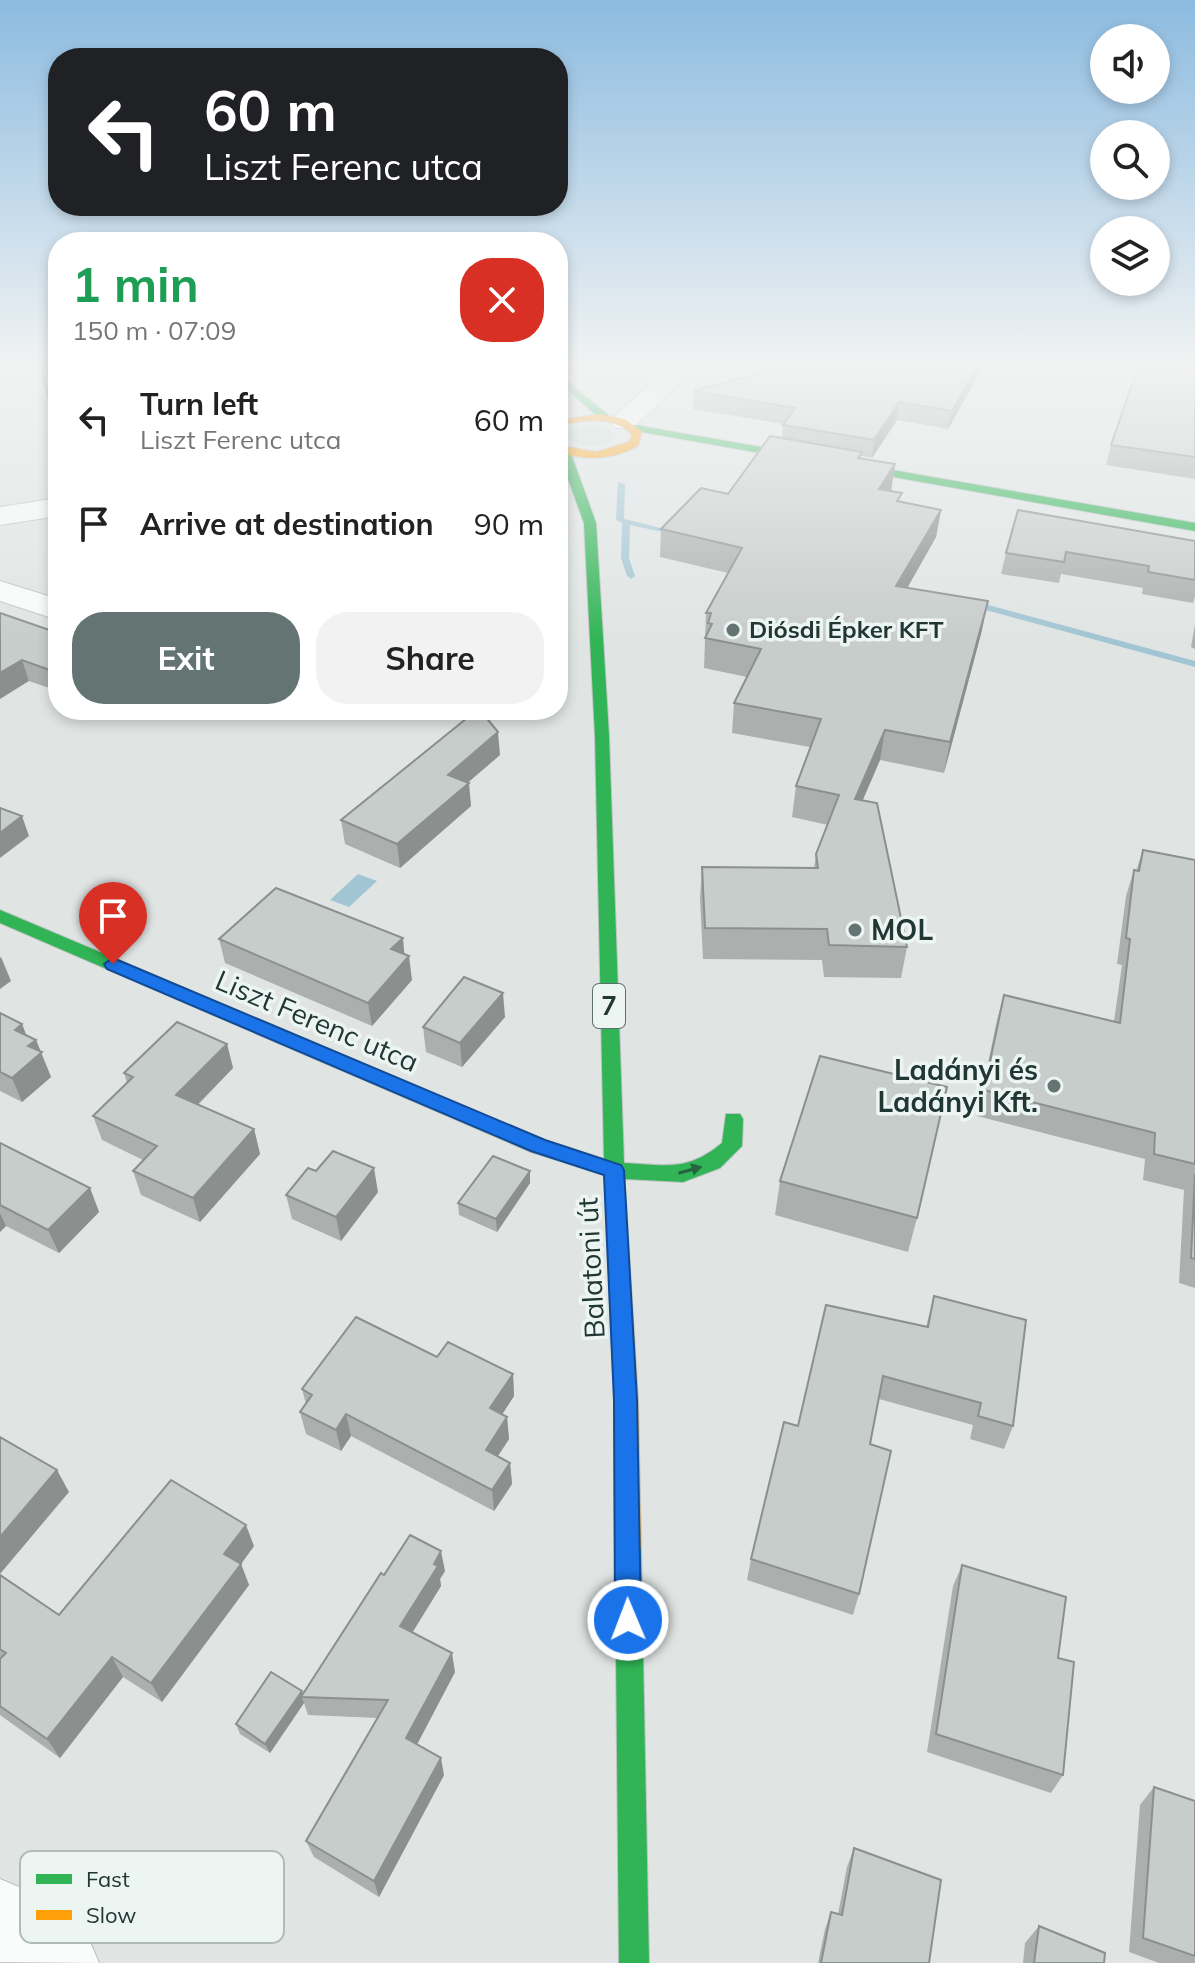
<!DOCTYPE html>
<html lang="en">
<head>
<meta charset="utf-8">
<style>
	:root { --surface:#fff; --page:#f2f2f2; --text:#222; --muted:#767676; --accent:#637472 }
	body { margin:0; font-family:Mulish,sans-serif; background:var(--page); color:var(--text); height:100vh; display:flex; flex-direction:column; font-size:30px; white-space:nowrap }
	* { box-sizing:border-box; margin:0 }
	p { font-size:26px; color:var(--muted) }
	.icon { flex:none; width:44px; height:44px; fill:none; stroke:currentColor; stroke-width:2; stroke-linecap:round; stroke-linejoin:round }
	.map { position:relative; flex:1; overflow:hidden }
	.panel { position:absolute; left:48px; top:232px; width:520px; height:488px; display:flex; flex-direction:column; background:var(--surface); border-radius:32px; box-shadow:0 4px 12px #0003 }
	.panel>* { flex:none }
	.hud { position:absolute; left:48px; top:48px; width:520px; height:168px; border-radius:32px; box-shadow:0 4px 12px #0003; background:#202124; color:#fff; overflow:hidden }
	.controls { position:absolute; left:1090px; top:24px; display:grid; gap:16px }
	.controls a { display:grid; place-items:center; width:80px; height:80px; border-radius:50%; background:var(--surface); box-shadow:0 4px 12px #0003; font-size:40px }
	.pin { position:absolute; display:grid; place-items:center; width:68px; height:68px; color:#fff; margin:-82px -34px; border-radius:50% 50% 50% 0; rotate:-45deg; box-shadow:0 0 8px #0007 }
	.pin .icon { rotate:45deg }
	.me { position:absolute; width:88px; margin:-44px; rotate:359deg; stroke-linejoin:round; filter:drop-shadow(0 0 6px #0008) }
	.turn { display:flex; align-items:center; gap:28px; height:168px; padding:0 24px; font-size:36px }
	.turn .icon { width:104px; height:104px; stroke-width:2.5 }
	.turn b { display:block; font-size:56px; line-height:68px }
	.round { display:grid; place-items:center; flex:none; width:84px; height:84px; border-radius:32px; background:var(--page) }
	.summary { display:flex; align-items:center; justify-content:space-between; height:136px; padding:0 24px }
	h1 { font-size:48px; font-weight:700; line-height:60px; color:#1e9e55 }
	.action { display:flex; gap:16px; margin-top:auto; padding:16px 24px }
	.action a { flex:1; height:92px; border-radius:32px; background:var(--accent); color:#fff; font-size:32px; font-weight:700; line-height:92px; text-align:center }
	.action a+a { background:var(--page); color:var(--text) }
	ul { padding:0; list-style:none }
	li { display:flex; align-items:center; gap:24px; height:104px; padding:0 24px }
	li div { flex:1 }
	li b { display:block; font-size:30px }
	li em { font-style:normal }
	.map>svg:first-child { display:block }
	.green { fill:#c9ded3 }
	.water { fill:#a2c5d3 }
	.lines { fill:none; stroke-linecap:round; stroke-linejoin:round }
	.stream { fill:#a2c5d3; fill-rule:evenodd }
	.street-casing { stroke:#bdc2c1; stroke-width:2 }
	.fast-casing { stroke:#bcc3c2; stroke-width:2 }
	.slow-casing { stroke:#bcc3c2; stroke-width:2 }
	.street { fill:#fafbfb; fill-rule:evenodd }
	.fast { fill:#30b455; fill-rule:evenodd }
	.slow { fill:#ff9f0a; fill-rule:evenodd }
	.wall { fill:#abb0af }
	.shaded-wall { fill:#8b908e }
	.building { fill:#c7cdcb; stroke:#8b908e; stroke-width:2 }
	.oneway { fill:#266340 }
	.route { fill:#1a73e8; stroke:#114b97; stroke-width:2 }
	.poi-dot { fill:#637472; stroke:#edf5f3; stroke-width:3 }
	.labels { text-anchor:middle; stroke-width:7; stroke-linejoin:round; paint-order:stroke }
	.far-poi-label { font-size:24px; font-weight:bold; fill:#203734; stroke:#edf5f3; text-anchor:start }
	.shield { fill:#edf5f3; stroke:#5e706d; stroke-width:2 }
	.shield-label { font-size:26px; font-weight:bold; fill:#203734 }
	.poi-label { font-size:28px; font-weight:bold; fill:#203734; stroke:#edf5f3; text-anchor:start }
	.street-label { font-size:28px; fill:#203734; stroke:#edf5f3 }
	.key { fill:#edf5f3; stroke:#b0bcba; stroke-width:2 }
	.key-label { font-size:22px; fill:#203734 }
</style>
</head>
<body>
<div class="map">
<svg width="1195" height="1963" viewBox="0 0 1195 1963">
	<rect width="100%" height="100%" fill="#e0e5e4"/>
	<path class="green" d="M594 425 608 428 615 438C601 449 580 449 566 438L567 431 578 426Z"/>
	<polygon class="water" points="358,874 377,881 349,907 330,900"/>
	<g class="lines">
		<g class="stream">
			<polygon points="618,482 625,484 624,519 681,533 677,535 630,525 629,558 635,576 631,579 627,576 621,558 622,523 616,520"/>
			<polygon points="970,600 1195,661 1195,667 967,605 966,603"/>
		</g>
		<defs>
			<g id="street">
				<polygon points="669,367 696,367 633,428 615,428 611,422 615,416"/>
				<polygon points="58,498 58,516 0,525 0,507"/>
				<polygon points="0,581 58,599 58,620 0,601"/>
				<polygon points="0,1879 26,1890 88,1937 99,1963 0,1962"/>
			</g>
			<g id="fast">
				<polygon points="558,373 608,415 608,419 600,419 558,381"/>
				<polygon points="635,425 1195,523 1195,531 631,430 631,426"/>
				<path d="M564 448 570 451 596 523 609 736 624 1163C667 1165 687 1172 722 1143L726 1114H740L743 1119 742 1146 720 1168 683 1182 625 1179 622 1193 615 1195 608 1193 604 1175 531 1152 0 923V910L545 1140 604 1159 595 736 584 523 558 451Z"/>
				<polygon points="628,1536 637,1539 641,1548 649,1963 619,1963 615,1548 619,1539"/>
			</g>
			<g id="slow">
				<path d="M600 414 624 419 642 431 638 446C612 460 586 461 558 452V445L596 452 629 442 632 434C610 415 584 420 558 426V420Z"/>
				<polygon points="615,1179 622,1181 625,1187 638,1400 641,1548 637,1557 628,1560 619,1557 615,1548 614,1400 605,1187 608,1181"/>
			</g>
		</defs>
		<use href="#street" class="street-casing"/>
		<use href="#fast" class="fast-casing"/>
		<use href="#slow" class="slow-casing"/>
		<use href="#street" class="street"/>
		<use href="#fast" class="fast"/>
		<use href="#slow" class="slow"/>
	</g>
	<g class="wall">
		<polygon points="782,367 983,367 948,429 897,420 872,458 861,456 861,458 895,464 891,491 900,502 941,510 936,537 907,588 982,630 944,773 880,760 863,800 907,947 901,978 824,977 822,960 703,959 700,898 702,867 814,868 816,854 828,825 792,817 796,786 810,747 732,733 734,703 747,677 704,668 706,613 728,573 660,557 661,529 728,494 782,438 783,424 693,409 694,391"/>
		<polygon points="1195,367 1195,479 1106,465 1111,445"/>
		<polygon points="1195,541 1195,596 1193,603 1142,594 1143,588 1061,574 1059,583 1001,574 1006,553"/>
		<polygon points="0,613 58,633 58,691 29,681"/>
		<polygon points="1195,624 1195,649 1191,647"/>
		<polygon points="393,710 443,710 439,720 397,717"/>
		<polygon points="500,755 468,782 471,806 400,868 345,844 341,820"/>
		<polygon points="1143,850 1195,860 1195,1288 1179,1283 1184,1190 1143,1180 1145,1159 977,1116 997,1020 1004,995 1114,1021 1122,965 1117,964 1126,896 1134,870 1136,871"/>
		<polygon points="219,939 405,955 412,980 372,1026 225,963"/>
		<polygon points="0,1013 22,1024 26,1035 36,1040 51,1077 22,1102 0,1091"/>
		<polygon points="505,1017 462,1067 426,1052 423,1027"/>
		<polygon points="227,1044 233,1068 198,1105 254,1129 260,1154 200,1222 141,1195 133,1171 143,1160 102,1140 93,1116 127,1083 124,1073"/>
		<polygon points="0,1143 90,1188 99,1212 59,1253 6,1226 0,1232"/>
		<polygon points="316,1171 378,1192 341,1241 292,1219 286,1195"/>
		<polygon points="530,1171 530,1183 497,1232 459,1215 458,1203"/>
		<polygon points="780,1181 917,1218 908,1252 775,1215"/>
		<polygon points="934,1296 1013,1426 1004,1449 970,1439 973,1425 879,1399 870,1444 859,1594 853,1615 747,1580 751,1559 798,1426 926,1327"/>
		<polygon points="437,1357 513,1374 514,1396 502,1414 507,1417 509,1439 498,1456 510,1463 512,1484 494,1511 351,1436 341,1451 306,1434 300,1412 306,1404 302,1389"/>
		<polygon points="254,1546 241,1564 249,1585 162,1702 123,1677 60,1758 0,1715 0,1575 59,1615"/>
		<polygon points="962,1565 1063,1775 1051,1793 927,1752 953,1586"/>
		<polygon points="445,1571 440,1579 441,1586 412,1633 455,1672 417,1744 444,1775 379,1897 314,1857 306,1841 378,1718 308,1715 304,1703 270,1753 240,1734 236,1724 303,1695 384,1575"/>
		<polygon points="1154,1787 1195,1801 1195,1963 1159,1963 1129,1952 1140,1805"/>
		<polygon points="854,1848 929,1963 818,1963 825,1929 831,1912 838,1914 847,1867"/>
		<polygon points="1039,1926 1104,1963 1023,1963 1025,1943"/>
	</g>
	<g class="shaded-wall">
		<polygon points="976,367 983,367 948,429 952,411"/>
		<polygon points="899,402 897,420 872,458 874,440"/>
		<polygon points="895,464 891,491 879,489"/>
		<polygon points="941,510 936,537 892,615 896,586"/>
		<polygon points="988,601 982,630 944,773 950,742"/>
		<polygon points="22,660 29,681 0,699 0,673"/>
		<polygon points="438,710 443,710 439,720"/>
		<polygon points="885,730 880,760 850,829 855,799"/>
		<polygon points="498,732 500,755 450,798 469,783 471,806 400,868 397,844 448,775"/>
		<polygon points="22,816 29,836 0,858 0,833"/>
		<polygon points="403,938 405,961 409,956 412,980 372,1026 368,1003 391,949"/>
		<polygon points="1,957 11,981 0,989 0,958"/>
		<polygon points="503,993 505,1017 462,1067 460,1043"/>
		<polygon points="22,1024 30,1045 36,1040 51,1077 22,1102 12,1078 15,1030"/>
		<polygon points="227,1044 233,1068 183,1119 176,1095"/>
		<polygon points="254,1129 260,1154 200,1222 193,1198"/>
		<polygon points="374,1168 378,1192 341,1241 336,1217"/>
		<polygon points="530,1171 530,1183 497,1232 496,1219"/>
		<polygon points="90,1188 99,1212 59,1253 48,1230"/>
		<polygon points="0,1213 6,1226 0,1232"/>
		<polygon points="513,1374 514,1396 492,1430 490,1408"/>
		<polygon points="346,1414 351,1436 341,1451 336,1430"/>
		<polygon points="507,1417 509,1439 488,1471 486,1450"/>
		<polygon points="510,1463 512,1484 494,1511 492,1490"/>
		<polygon points="57,1470 69,1492 0,1574 0,1537"/>
		<polygon points="246,1525 254,1546 233,1575 224,1554"/>
		<polygon points="441,1551 445,1571 440,1579 441,1586 404,1646 400,1626"/>
		<polygon points="241,1564 249,1585 162,1702 151,1683"/>
		<polygon points="452,1653 455,1672 411,1756 406,1738"/>
		<polygon points="112,1657 123,1677 60,1758 47,1739"/>
		<polygon points="302,1691 304,1697 301,1697 304,1703 270,1753 265,1744"/>
		<polygon points="441,1758 444,1775 379,1897 374,1881"/>
	</g>
	<g class="building">
		<polygon points="41,367 58,367 58,429 56,429"/>
		<polygon points="782,367 976,367 952,411 899,402 874,440 783,425 795,408 694,391"/>
		<polygon points="1138,367 1195,367 1195,457 1111,445"/>
		<polygon points="770,436 862,452 858,458 895,464 879,489 902,493 897,501 941,510 896,586 988,601 950,742 885,730 855,799 877,803 907,947 829,945 827,929 705,928 702,867 818,868 816,854 839,795 796,786 821,719 734,703 761,649 705,638 712,624 708,623 711,613 706,613 742,548 661,529 701,488 728,494"/>
		<polygon points="1018,510 1195,541 1195,580 1148,572 1149,566 1066,552 1064,562 1006,553"/>
		<polygon points="0,613 58,633 58,673 22,660 0,673"/>
		<polygon points="477,710 480,710 498,732 448,775 469,783 397,844 341,820"/>
		<polygon points="0,808 22,816 0,833"/>
		<polygon points="1143,850 1195,860 1195,1164 1154,1154 1155,1133 984,1090 1004,995 1120,1023 1130,939 1126,938 1134,870 1139,871"/>
		<polygon points="276,888 403,938 391,949 409,956 368,1003 219,939"/>
		<polygon points="464,977 503,993 460,1043 423,1027"/>
		<polygon points="0,1013 22,1024 15,1030 36,1040 28,1046 42,1052 12,1078 0,1072"/>
		<polygon points="177,1022 227,1044 176,1095 254,1129 193,1198 133,1171 157,1146 93,1116 133,1077 124,1073"/>
		<polygon points="820,1056 947,1087 917,1218 780,1181"/>
		<polygon points="0,1143 90,1188 48,1230 0,1205"/>
		<polygon points="333,1151 374,1168 336,1217 286,1195 308,1168 316,1171"/>
		<polygon points="493,1156 530,1171 496,1219 458,1203"/>
		<polygon points="1195,1174 1195,1259 1191,1258"/>
		<polygon points="934,1296 1026,1320 1013,1426 978,1416 981,1403 883,1376 870,1444 891,1451 859,1594 751,1559 784,1422 798,1426 826,1305 928,1327"/>
		<polygon points="356,1317 437,1357 448,1342 513,1374 490,1408 507,1417 486,1450 510,1463 492,1490 346,1414 336,1430 300,1412 312,1395 302,1389"/>
		<polygon points="0,1437 57,1470 0,1537"/>
		<polygon points="171,1480 246,1525 224,1554 241,1564 151,1683 112,1657 47,1739 0,1706 0,1659 6,1653 0,1649 0,1575 59,1615"/>
		<polygon points="410,1535 441,1551 434,1564 438,1566 400,1626 452,1653 406,1738 441,1758 374,1881 306,1841 388,1700 301,1697 381,1573 384,1575"/>
		<polygon points="962,1565 1066,1597 1058,1658 1074,1662 1063,1775 936,1734"/>
		<polygon points="271,1672 302,1691 265,1744 236,1724"/>
		<polygon points="1154,1787 1195,1801 1195,1956 1143,1938"/>
		<polygon points="854,1848 941,1880 929,1963 821,1963 831,1912 842,1915"/>
		<polygon points="1039,1926 1105,1953 1104,1963 1034,1963"/>
	</g>
	<defs><path id="oneway-solid" d="M-6-.8H1V-3.2L6.5 0L1 3.2V.8H-6Z" transform="scale(2)"/></defs>
	<use class="oneway" href="#oneway-solid" transform="translate(690 1170) rotate(-16)"/>
	<linearGradient id="sky" x2="0" y2="1"><stop stop-color="#8cbbe0"/><stop offset="0.57" stop-color="#f1f3f3"/><stop offset="1" stop-color="#f1f3f3" stop-opacity="0"/></linearGradient>
	<rect width="1195" height="642" fill="url(#sky)"/>
	<polygon class="route" points="113,958 545,1140 621,1165 624,1170 637,1400 641,1620 638,1629 628,1633 619,1629 615,1620 614,1400 604,1175 531,1151 107,969 104,964"/>
	<g class="poi-dot">
		<circle cx="733" cy="630" r="8"/>
		<circle cx="855" cy="930" r="8"/>
		<circle cx="1054" cy="1086" r="8"/>
	</g>
	<g class="labels">
		<g class="far-poi-label">
			<text x="749" y="638">Diósdi Épker KFT</text>
		</g>
		<rect class="shield" x="593" y="984" width="32" height="44" rx="6"/>
		<g class="shield-label">
			<text x="609" y="1015">7</text>
		</g>
		<g class="poi-label">
			<text x="871" y="940">MOL</text>
			<text x="1038" y="1080" text-anchor="end">Ladányi és<tspan x="1038" dy="32">Ladányi Kft.</tspan></text>
		</g>
		<g class="street-label">
			<text transform="translate(317 1021) rotate(23)" y="10">Liszt Ferenc utca</text>
			<text transform="translate(591 1268) rotate(-93)" y="10">Balatoni út</text>
		</g>
	</g>
	<rect x="20" y="1851" width="264" height="92" rx="12" class="key"/>
	<rect x="36" y="1874" width="36" height="10" fill="#30b455"/>
	<rect x="36" y="1910" width="36" height="10" fill="#ff9f0a"/>
	<g class="key-label">
		<text x="86" y="1887">Fast</text>
		<text x="86" y="1923">Slow</text>
	</g>
</svg>
<div class="controls">
<a><svg class="icon" aria-label="sound" viewBox="0 0 24 24"><path d="M4 9h4l5-4v14l-5-4H4zM17 9q2 3 0 6"/></svg></a>
<a><svg class="icon" aria-label="search" viewBox="0 0 24 24"><circle cx="10" cy="10" r="6"/><path d="M15 15l6 6"/></svg></a>
<a><svg class="icon" aria-label="layers" viewBox="0 0 24 24"><path d="M12 4l9 5-9 5-9-5zM3 14l9 5 9-5"/></svg></a>
</div>
<div class="pin" style="left:113px;top:964px;background:#d93025"><svg class="icon" aria-label="arrive" viewBox="0 0 24 24"><path d="M6 21V4h12l-3 4 3 4H6"/></svg></div>
<svg class="me" style="left:628px;top:1620px" viewBox="-20 -20 40 40"><circle r="17" fill="#1a73e8" stroke="#fff" stroke-width="3"/><path d="M0-11L8 9 0 5-8 9z" fill="#fff"/></svg>
<div class="hud">
<div class="turn"><svg class="icon" aria-label="left" viewBox="0 0 24 24"><path d="M17 20v-9H6M10 6l-5 5 5 5"/></svg><div><b>60 m</b>Liszt Ferenc utca</div></div>
</div>
<section class="panel">
<div class="summary"><div><h1>1 min</h1><p>150 m · 07:09</p></div><a class="round" style="background:#d93025;color:#fff"><svg class="icon" aria-label="close" viewBox="0 0 24 24"><path d="M6 6l12 12M18 6L6 18"/></svg></a></div>
<ul>
<li><svg class="icon" aria-label="left" viewBox="0 0 24 24"><path d="M17 20v-9H6M10 6l-5 5 5 5"/></svg><div><b>Turn left</b><p>Liszt Ferenc utca</p></div><em>60 m</em></li>
<li><svg class="icon" aria-label="arrive" viewBox="0 0 24 24"><path d="M6 21V4h12l-3 4 3 4H6"/></svg><div><b>Arrive at destination</b></div><em>90 m</em></li>
</ul>
<div class="action"><a>Exit</a><a>Share</a></div>
</section>
</div>
</body>
</html>
